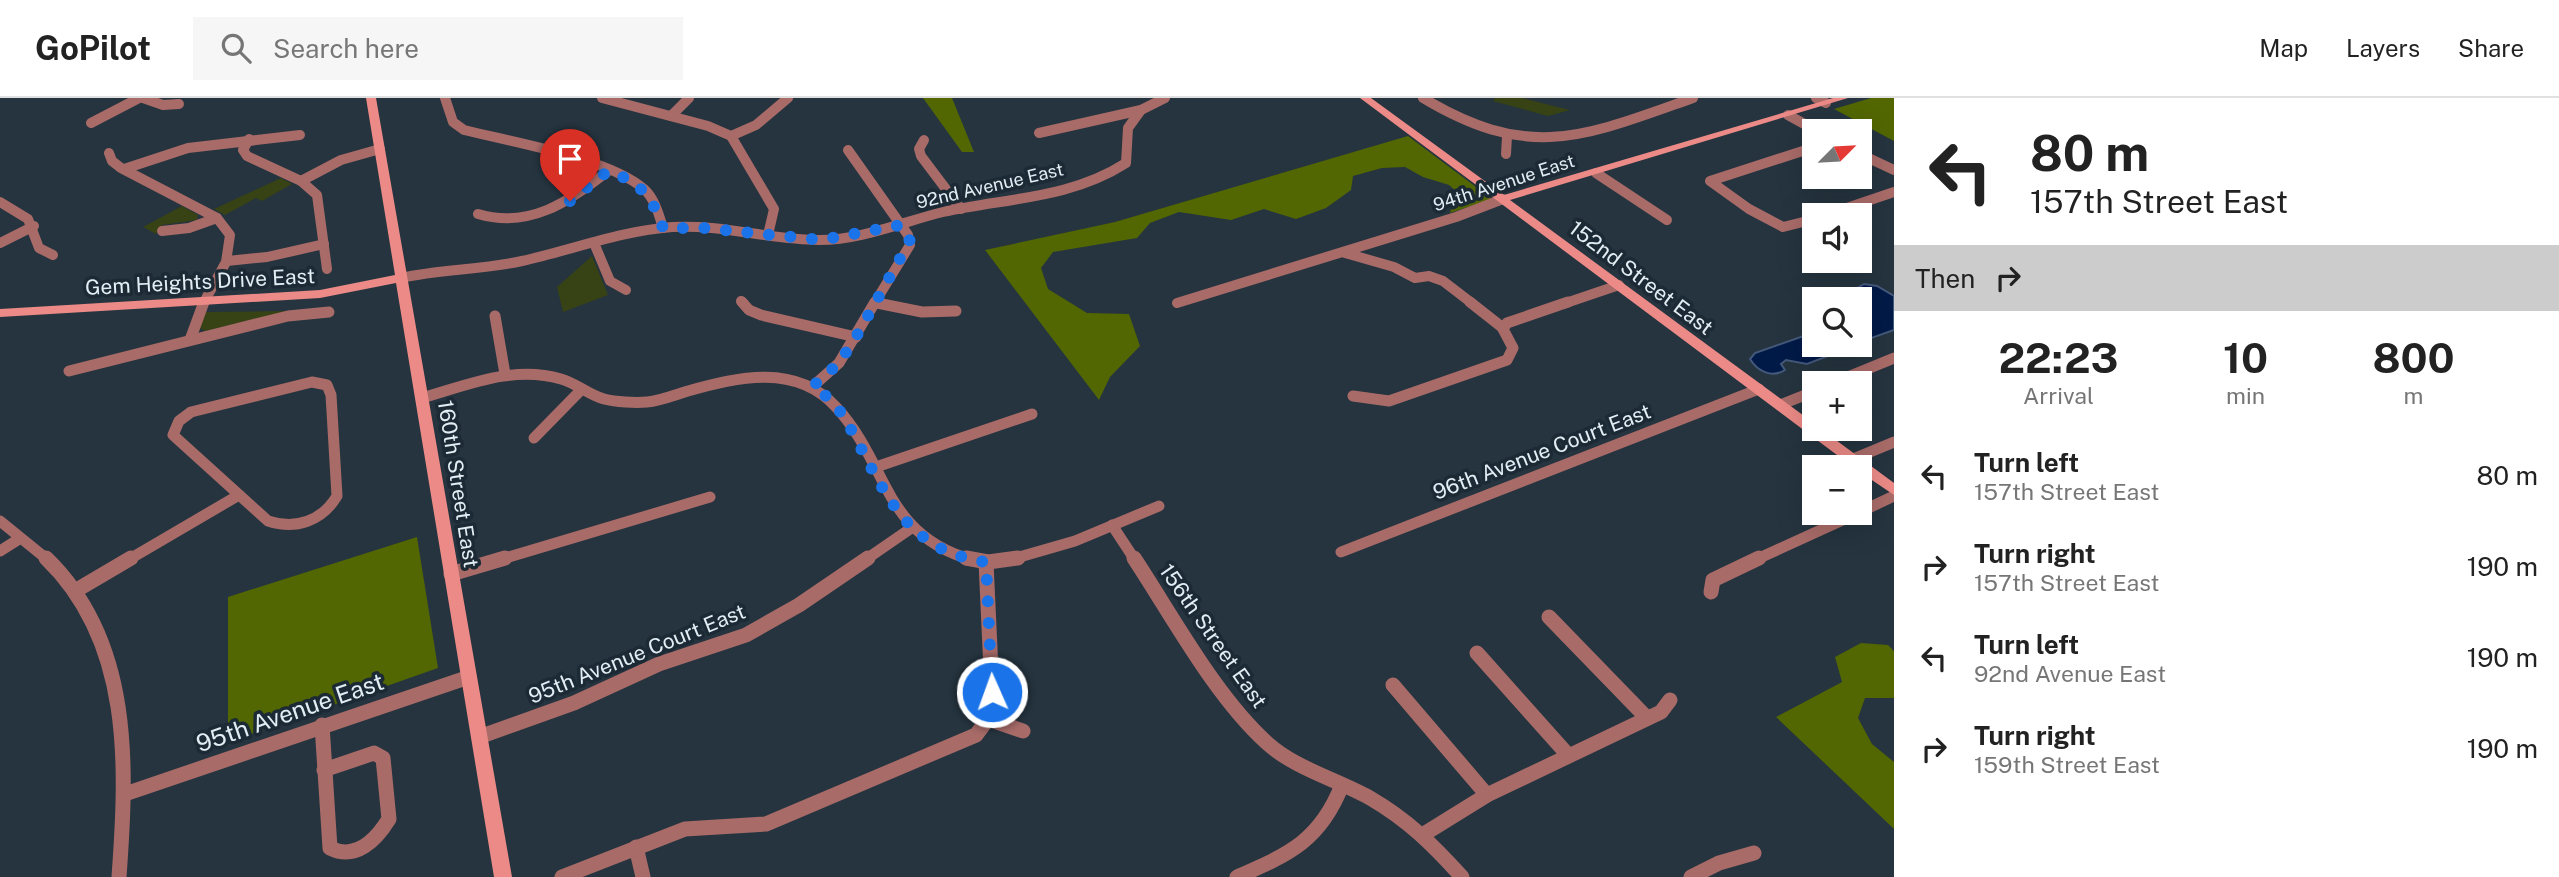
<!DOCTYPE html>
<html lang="en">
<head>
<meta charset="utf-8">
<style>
	:root { --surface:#fff; --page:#f6f6f6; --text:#222; --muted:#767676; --line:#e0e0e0 }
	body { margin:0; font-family:"Public Sans",sans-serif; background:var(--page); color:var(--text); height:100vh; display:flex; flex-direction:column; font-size:26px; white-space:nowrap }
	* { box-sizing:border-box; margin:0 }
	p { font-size:23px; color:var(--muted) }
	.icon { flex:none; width:38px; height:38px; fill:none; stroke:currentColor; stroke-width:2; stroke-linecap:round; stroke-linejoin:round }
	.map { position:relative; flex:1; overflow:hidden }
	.drawer { display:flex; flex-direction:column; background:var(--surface); width:665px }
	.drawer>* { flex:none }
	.top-card { background:#fff; color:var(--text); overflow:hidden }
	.needle { width:46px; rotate:66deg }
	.fabs { position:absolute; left:1802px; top:21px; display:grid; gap:14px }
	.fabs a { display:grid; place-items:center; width:70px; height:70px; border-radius:0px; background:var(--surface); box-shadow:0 7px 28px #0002; font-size:35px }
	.pin { position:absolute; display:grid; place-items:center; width:60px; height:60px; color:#fff; margin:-72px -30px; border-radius:50% 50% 50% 0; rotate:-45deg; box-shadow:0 0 7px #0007 }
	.pin .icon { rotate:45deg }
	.me { position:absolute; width:77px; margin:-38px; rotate:358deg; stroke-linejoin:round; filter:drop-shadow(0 0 5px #0008) }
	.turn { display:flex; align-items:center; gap:24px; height:147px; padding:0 21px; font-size:32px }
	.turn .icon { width:91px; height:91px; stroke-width:2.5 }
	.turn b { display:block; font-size:49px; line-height:60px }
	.then { display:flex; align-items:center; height:66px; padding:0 21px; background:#0003; gap:14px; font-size:26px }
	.eta { display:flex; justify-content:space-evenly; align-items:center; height:119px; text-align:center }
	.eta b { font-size:42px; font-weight:700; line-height:49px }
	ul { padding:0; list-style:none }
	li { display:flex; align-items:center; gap:21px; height:91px; padding:0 21px }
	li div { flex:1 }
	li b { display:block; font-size:26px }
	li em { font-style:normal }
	header { display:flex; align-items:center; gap:42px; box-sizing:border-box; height:98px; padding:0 35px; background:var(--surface); border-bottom:2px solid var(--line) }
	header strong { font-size:33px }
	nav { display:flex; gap:38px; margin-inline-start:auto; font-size:24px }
	.search { width:490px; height:63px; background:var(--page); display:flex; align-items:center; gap:18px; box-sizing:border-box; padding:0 24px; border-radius:0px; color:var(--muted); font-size:26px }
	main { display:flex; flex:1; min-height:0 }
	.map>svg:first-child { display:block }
	.green { fill:#374215 }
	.forest { fill:#526602 }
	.water { fill:#001a47; stroke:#44597b; stroke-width:2 }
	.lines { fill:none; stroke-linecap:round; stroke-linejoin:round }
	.street-far2 { stroke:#a86b68; stroke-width:10 }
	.street-far1 { stroke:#a86b68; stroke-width:11 }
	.street { stroke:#a86b68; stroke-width:15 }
	.secondary { fill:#eb8a86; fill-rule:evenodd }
	.route { stroke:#1a73e8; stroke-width:12; stroke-dasharray:0 21.6 }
	.labels { text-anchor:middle; stroke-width:7; stroke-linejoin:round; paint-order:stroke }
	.far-street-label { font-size:18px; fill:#e3edf4; stroke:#1b2a35 }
	.street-label { font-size:21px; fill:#e3edf4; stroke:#1b2a35 }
	.near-street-label { font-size:24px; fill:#e3edf4; stroke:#1b2a35 }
</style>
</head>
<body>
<header>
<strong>GoPilot</strong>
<div class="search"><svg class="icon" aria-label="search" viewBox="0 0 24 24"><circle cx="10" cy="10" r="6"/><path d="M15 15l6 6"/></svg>Search here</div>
<nav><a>Map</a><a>Layers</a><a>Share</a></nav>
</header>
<main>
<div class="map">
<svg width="1894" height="779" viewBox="0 0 1894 779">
	<rect width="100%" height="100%" fill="#25343f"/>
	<g class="green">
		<polygon points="1495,0 1522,0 1570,12 1548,18 1493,3"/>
		<polygon points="281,80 292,86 262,103 256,100 225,117 214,111"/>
		<polygon points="182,108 198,117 197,122 162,127 156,136 143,129"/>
		<polygon points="592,158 608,197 563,214 557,189"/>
		<polygon points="289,213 205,233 198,229 204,214"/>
	</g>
	<g class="forest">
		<polygon points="923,0 952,0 974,54 962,54"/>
		<polygon points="1871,0 1894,0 1894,43 1834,11"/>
		<polygon points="1408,38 1492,101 1450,115 1457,94 1449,87 1423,79 1405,69 1382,70 1353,78 1351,92 1326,110 1296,121 1264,111 1231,122 1179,114 1150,125 1137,140 1053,154 1041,170 1048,191 1087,215 1129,216 1140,248 1110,279 1099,302 985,152 1115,124"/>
		<polygon points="417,439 438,570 228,644 228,499"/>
		<polygon points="1861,545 1888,547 1894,553 1894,600 1865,600 1858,620 1872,646 1894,664 1894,731 1776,619 1842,584 1835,559"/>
	</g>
	<g class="water">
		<polygon points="1864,186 1877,188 1894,198 1894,232 1863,243 1860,218 1868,214 1871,207 1854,192"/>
		<path d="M1815 234V247H1850L1849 250 1807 266 1786 262 1781 266 1785 272C1772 280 1758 274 1750 261L1755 255Z"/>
	</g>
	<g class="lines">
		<g class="street-far2">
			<polyline points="143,0 163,7 179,6"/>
			<path d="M445 0 453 24 464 32C512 44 608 60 644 91 655 101 659 117 663 130"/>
			<polyline points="602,0 708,28 731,38 774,111 768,137"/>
			<path d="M1423 0C1530 64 1583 39 1693 0"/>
			<polyline points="1816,0 1826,5"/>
			<polyline points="1788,17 1817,33"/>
			<polyline points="671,18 689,0"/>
			<polyline points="91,25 139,0"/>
			<polyline points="1039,35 1141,12 1165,0"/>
			<polyline points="731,38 756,27 788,0"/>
			<polyline points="249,41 243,52 247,58 301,83 317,97 327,171"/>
			<polyline points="924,42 919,51 921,58 961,111"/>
			<polyline points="1815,49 1710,83 1749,111 1783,129 1815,121"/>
			<polyline points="848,52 908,137 910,147 874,206"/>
			<polyline points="109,55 112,63 121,70 217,120 230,137 226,164 203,206"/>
			<polyline points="1506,56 1507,38"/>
			<polyline points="1860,56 1894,72"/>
			<polyline points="124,71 188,50 300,37"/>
			<polyline points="1596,75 1667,122"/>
			<polyline points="301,83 341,62 380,51"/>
			<polyline points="0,104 28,121 39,150 53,157"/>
			<path d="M478 116C529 131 569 104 608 73"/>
			<polyline points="1826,117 1894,94"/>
			<polyline points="162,133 189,130 217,120"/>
			<polyline points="0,145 34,128"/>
			<polyline points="594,145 610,183 626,192"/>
			<polyline points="1345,155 1394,169 1415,180 1429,178 1443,183 1473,206"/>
			<polyline points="227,163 267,159 324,146"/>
			<path d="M401 180C441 171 482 172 522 163 572 152 620 133 672 129 721 126 770 142 819 142 862 142 902 124 943 114 1006 100 1070 101 1126 65L1128 30 1141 12"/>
			<polyline points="741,203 744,206"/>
			<polyline points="877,205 883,206"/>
			<polyline points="1177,205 1456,119 1503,101"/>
			<polyline points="1563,206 1619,187"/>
		</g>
		<g class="street-far1">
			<polyline points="742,204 749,212 761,217 856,239"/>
			<polyline points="1470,204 1503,230"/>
			<polyline points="877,205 922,214 956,213"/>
			<polyline points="495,218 505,276"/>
			<polyline points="190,242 204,204"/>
			<polyline points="69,273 288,218 329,214"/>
			<path d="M312 284 327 287 331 297 337 398C322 423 296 432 268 423L173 337 179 323 191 314Z"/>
			<polyline points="1833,285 1894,260"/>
			<polyline points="812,289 839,265 875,204"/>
			<polyline points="1353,298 1389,303 1507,262 1513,250 1503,231 1507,225 1568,204"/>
			<path d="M422 300C468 287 513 267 561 281 576 285 589 297 604 301 616 304 635 305 647 304 660 303 675 297 688 293 738 279 796 265 836 309 889 366 882 436 972 462"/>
			<polyline points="1780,307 1815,293"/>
			<polyline points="534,340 581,292"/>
			<polyline points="1853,361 1894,344"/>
			<polyline points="873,370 1032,316"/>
			<polyline points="1860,414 1894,398"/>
			<polyline points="0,423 48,462"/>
			<polyline points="1112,427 1135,462"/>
			<polyline points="0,453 19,441"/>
			<polyline points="1341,454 1759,291"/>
			<polyline points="128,462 239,397"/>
			<polyline points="499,462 710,399"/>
			<polyline points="865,462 910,431"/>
			<polyline points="1009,462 1075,443 1159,408"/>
			<polyline points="1755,462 1858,415"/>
		</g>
		<g class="street">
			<path d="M46 460C133 544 127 668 119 779"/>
			<polyline points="966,460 988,464 1018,460"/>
			<path d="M1134 460C1173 519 1215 598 1267 645 1296 671 1336 681 1370 700 1408 722 1433 747 1462 779"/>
			<polyline points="451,476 505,460"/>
			<polyline points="75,493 131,460"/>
			<polyline points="1711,494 1713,482 1759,460"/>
			<polyline points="1549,519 1647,620"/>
			<polyline points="1477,555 1568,657"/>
			<polyline points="1393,587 1487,697"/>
			<polyline points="988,621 1023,633"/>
			<path d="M322 627 330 750C356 763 376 742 389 721L383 660 374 655 324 672"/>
			<polyline points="479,639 574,605 659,566 746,537 799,507 868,460"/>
			<polyline points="125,696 469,579"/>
			<polyline points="1424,736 1487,697 1661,614 1670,602"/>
			<polyline points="636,749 643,779"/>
			<polyline points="562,779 685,731 766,726 976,637 988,621 992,594 986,464"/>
			<path d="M1237 779C1289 756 1320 743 1342 687"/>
			<polyline points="1691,779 1719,765 1754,755"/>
		</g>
		<g class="secondary">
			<polygon points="366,0 376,0 512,779 494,779 396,185 320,200 0,219 0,211 320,192 395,177"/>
			<polygon points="1360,0 1371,0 1504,97 1833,0 1848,0 1510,102 1815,326 1815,331 1821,331 1894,385 1894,397 1860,374 1860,369 1853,369"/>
		</g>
	</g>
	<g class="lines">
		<path class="route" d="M570 103 608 73C640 84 652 98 663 130H704L821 142 901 127 910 143 856 239 839 265 812 289C835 301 844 318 856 341 889 403 910 453 986 464L992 594"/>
	</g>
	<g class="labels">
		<g class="far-street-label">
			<text transform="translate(1504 85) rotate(-18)" y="6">94th Avenue East</text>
			<text transform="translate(990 88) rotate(-13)" y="6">92nd Avenue East</text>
		</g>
		<g class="street-label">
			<text transform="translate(1641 180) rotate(37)" y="7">152nd Street East</text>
			<text transform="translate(200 184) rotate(-3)" y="7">Gem Heights Drive East</text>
			<text transform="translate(1542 354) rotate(-21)" y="7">96th Avenue Court East</text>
			<text transform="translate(458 386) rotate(81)" y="7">160th Street East</text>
			<text transform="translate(1213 538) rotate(55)" y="7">156th Street East</text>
			<text transform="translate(637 556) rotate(-22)" y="7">95th Avenue Court East</text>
		</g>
		<g class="near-street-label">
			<text transform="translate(290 615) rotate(-19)" y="8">95th Avenue East</text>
		</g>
	</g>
</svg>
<div class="fabs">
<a><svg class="needle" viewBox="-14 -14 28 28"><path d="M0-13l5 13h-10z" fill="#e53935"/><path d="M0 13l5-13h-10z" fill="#767676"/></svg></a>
<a><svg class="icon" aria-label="sound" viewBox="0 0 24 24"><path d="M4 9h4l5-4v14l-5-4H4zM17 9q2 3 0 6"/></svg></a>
<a><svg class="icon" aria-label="search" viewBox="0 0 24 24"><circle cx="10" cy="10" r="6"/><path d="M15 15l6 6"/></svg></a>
<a>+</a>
<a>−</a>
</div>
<div class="pin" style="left:570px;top:103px;background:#d93025"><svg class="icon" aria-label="arrive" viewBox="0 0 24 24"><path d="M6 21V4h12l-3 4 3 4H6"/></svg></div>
<svg class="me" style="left:992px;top:594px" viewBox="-20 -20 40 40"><circle r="17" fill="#1a73e8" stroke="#fff" stroke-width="3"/><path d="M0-11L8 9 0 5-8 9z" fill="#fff"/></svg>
</div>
<section class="drawer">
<div class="top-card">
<div class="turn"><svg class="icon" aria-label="left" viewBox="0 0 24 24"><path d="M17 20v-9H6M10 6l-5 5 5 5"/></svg><div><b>80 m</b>157th Street East</div></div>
<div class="then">Then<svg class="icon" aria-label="right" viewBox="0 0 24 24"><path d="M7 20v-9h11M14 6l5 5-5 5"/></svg></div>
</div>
<div class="eta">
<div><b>22:23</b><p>Arrival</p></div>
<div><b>10</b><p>min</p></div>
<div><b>800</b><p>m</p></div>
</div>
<ul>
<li><svg class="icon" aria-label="left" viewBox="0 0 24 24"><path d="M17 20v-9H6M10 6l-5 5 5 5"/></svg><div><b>Turn left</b><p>157th Street East</p></div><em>80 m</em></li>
<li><svg class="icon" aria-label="right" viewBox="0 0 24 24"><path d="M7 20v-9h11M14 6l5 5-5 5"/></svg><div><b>Turn right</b><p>157th Street East</p></div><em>190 m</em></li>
<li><svg class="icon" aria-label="left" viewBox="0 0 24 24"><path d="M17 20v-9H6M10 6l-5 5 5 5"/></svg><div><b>Turn left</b><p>92nd Avenue East</p></div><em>190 m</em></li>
<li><svg class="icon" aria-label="right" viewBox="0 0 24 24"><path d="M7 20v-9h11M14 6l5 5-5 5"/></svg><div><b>Turn right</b><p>159th Street East</p></div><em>190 m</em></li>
</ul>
</section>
</main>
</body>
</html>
